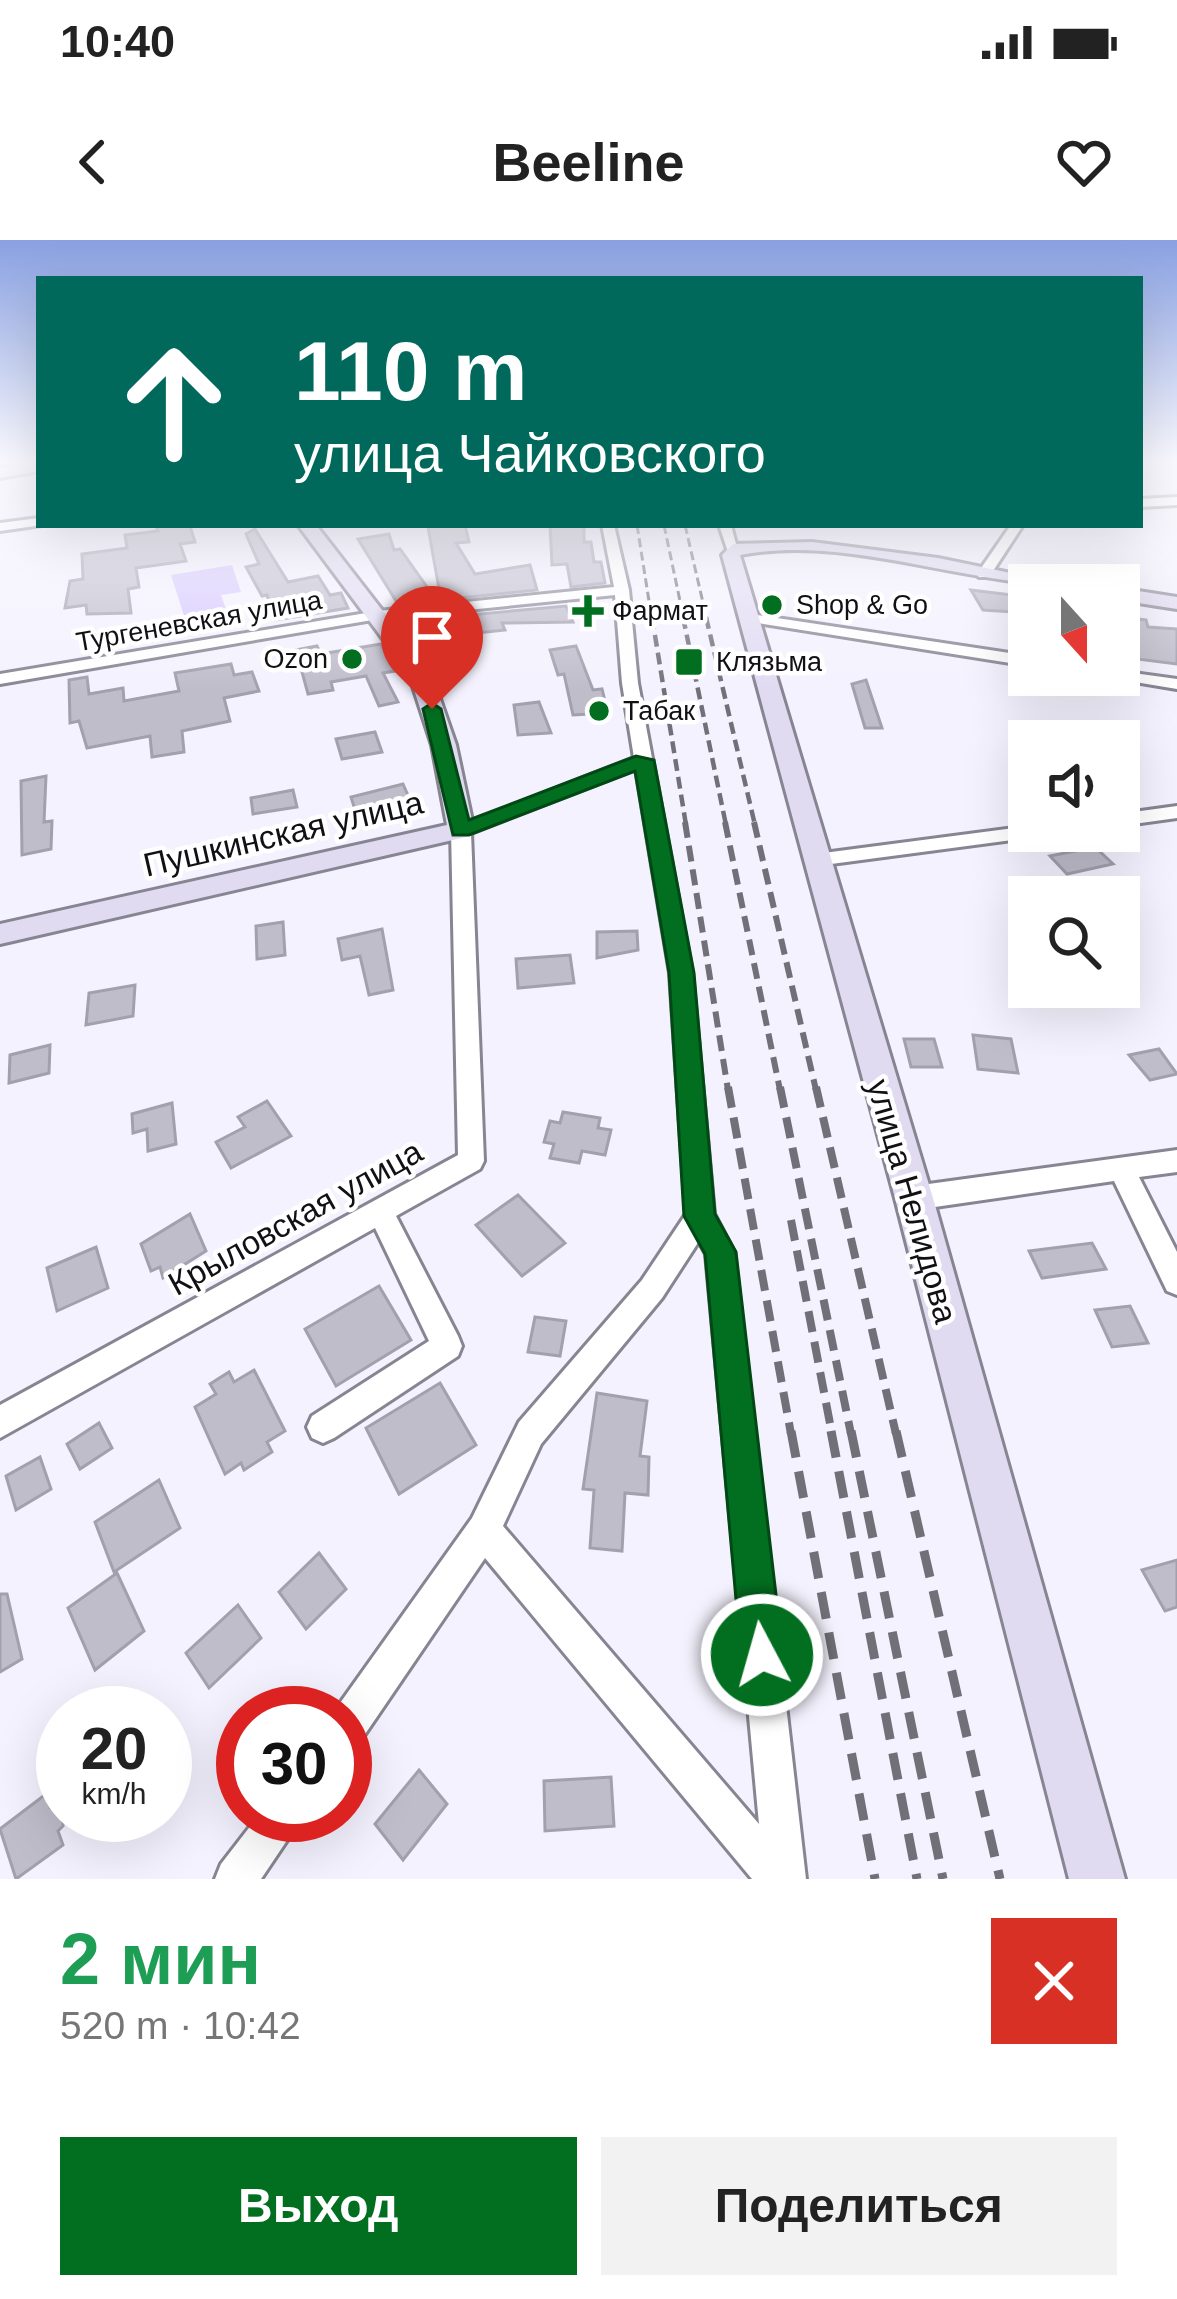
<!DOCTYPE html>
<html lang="ru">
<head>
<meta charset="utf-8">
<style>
	:root { --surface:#fff; --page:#f2f2f2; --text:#222; --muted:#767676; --accent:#026f20 }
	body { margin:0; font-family:Arial,sans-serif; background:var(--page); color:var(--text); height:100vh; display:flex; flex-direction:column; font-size:45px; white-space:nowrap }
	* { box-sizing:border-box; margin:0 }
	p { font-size:39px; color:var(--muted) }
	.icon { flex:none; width:66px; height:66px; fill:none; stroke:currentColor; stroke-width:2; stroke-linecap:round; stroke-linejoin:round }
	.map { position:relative; height:1639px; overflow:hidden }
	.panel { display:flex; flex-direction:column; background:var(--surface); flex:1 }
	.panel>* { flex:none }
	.banner { position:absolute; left:36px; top:36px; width:1107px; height:252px; border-radius:0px; box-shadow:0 12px 48px #0002; background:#00695c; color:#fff; overflow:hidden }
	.needle { width:78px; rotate:159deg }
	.fabs { position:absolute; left:1008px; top:324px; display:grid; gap:24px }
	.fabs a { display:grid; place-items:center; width:132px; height:132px; border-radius:0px; background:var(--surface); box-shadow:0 12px 48px #0002; font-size:60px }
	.speed { position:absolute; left:36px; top:1446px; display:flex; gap:24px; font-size:60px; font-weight:700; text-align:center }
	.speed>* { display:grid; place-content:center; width:156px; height:156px; border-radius:50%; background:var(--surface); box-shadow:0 12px 48px #0002; line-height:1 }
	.speed small { font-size:30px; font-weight:400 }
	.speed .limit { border:18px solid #d22; background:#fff; color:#111 }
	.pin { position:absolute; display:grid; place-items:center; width:102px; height:102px; color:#fff; margin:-123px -51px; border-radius:50% 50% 50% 0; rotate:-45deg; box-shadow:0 0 12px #0007 }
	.pin .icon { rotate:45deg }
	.me { position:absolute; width:132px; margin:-66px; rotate:354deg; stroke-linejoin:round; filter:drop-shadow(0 0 9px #0008) }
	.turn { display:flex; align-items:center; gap:42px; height:252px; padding:0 60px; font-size:54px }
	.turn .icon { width:156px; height:156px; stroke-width:2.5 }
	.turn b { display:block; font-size:84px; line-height:102px }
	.round { display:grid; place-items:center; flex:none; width:126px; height:126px; border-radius:0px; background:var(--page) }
	.overview { display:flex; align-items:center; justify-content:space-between; height:204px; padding:0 60px }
	h1 { font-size:72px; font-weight:800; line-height:90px; color:#1e9e55 }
	.button { display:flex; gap:24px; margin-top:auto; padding:24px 60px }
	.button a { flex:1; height:138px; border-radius:0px; background:var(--accent); color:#fff; font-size:48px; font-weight:800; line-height:138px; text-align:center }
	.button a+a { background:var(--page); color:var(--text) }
	.status { display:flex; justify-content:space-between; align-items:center; height:84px; padding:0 60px; background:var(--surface); direction:ltr }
	.status svg { height:33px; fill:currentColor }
	header { display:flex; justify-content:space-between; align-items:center; height:156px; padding:0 60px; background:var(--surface); font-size:54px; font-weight:800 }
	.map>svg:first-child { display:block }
	.green { fill:#d6c9fe }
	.building { fill:#c0bdcb; stroke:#a3a0ae; stroke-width:3 }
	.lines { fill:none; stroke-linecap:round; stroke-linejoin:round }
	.street-casing { stroke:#888593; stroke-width:6 }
	.secondary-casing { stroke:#888593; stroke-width:6 }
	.street { fill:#fff; fill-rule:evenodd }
	.secondary { fill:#e1dbf2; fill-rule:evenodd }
	.rail-far4 { stroke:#716f77; stroke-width:3; stroke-dasharray:9 4.5; stroke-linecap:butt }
	.rail-far3 { stroke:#716f77; stroke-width:4.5; stroke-dasharray:12 6; stroke-linecap:butt }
	.rail-far2 { stroke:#716f77; stroke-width:6; stroke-dasharray:16 8; stroke-linecap:butt }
	.rail-far1 { stroke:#716f77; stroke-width:8; stroke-dasharray:21 10; stroke-linecap:butt }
	.rail { stroke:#716f77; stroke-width:9; stroke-dasharray:27 14; stroke-linecap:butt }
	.route { fill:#026f20; stroke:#014815; stroke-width:3 }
	.poi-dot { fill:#026f20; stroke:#fff; stroke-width:4.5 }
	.labels { text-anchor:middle; stroke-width:9; stroke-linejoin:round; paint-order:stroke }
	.far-poi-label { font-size:27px; fill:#121015; stroke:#fff; text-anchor:start }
	.far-street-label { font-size:27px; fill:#121015; stroke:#fff }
	.street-label { font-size:33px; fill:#121015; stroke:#fff }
</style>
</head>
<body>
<div class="status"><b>10:40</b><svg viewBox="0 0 49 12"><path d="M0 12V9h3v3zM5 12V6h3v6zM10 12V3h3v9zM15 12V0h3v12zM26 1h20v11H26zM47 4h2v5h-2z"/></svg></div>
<header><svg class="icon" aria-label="back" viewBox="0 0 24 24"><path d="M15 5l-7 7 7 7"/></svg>Beeline<svg class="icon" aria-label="heart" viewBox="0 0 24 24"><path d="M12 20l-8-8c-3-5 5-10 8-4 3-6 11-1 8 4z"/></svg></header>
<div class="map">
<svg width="1177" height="1639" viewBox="0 0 1177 1639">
	<rect width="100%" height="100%" fill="#f4f2fe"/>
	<polygon class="green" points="232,325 241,352 221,355 230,381 188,388 171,335"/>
	<g class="building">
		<polygon points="156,285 190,286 195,302 180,304 186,321 136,328 139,347 128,349 131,373 87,374 86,365 65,368 70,341 83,339 82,314 127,308 125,295 158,291"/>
		<polygon points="465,285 469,302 456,303 475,334 530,325 537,350 441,360 428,287"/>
		<polygon points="550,285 584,285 584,302 591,302 594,322 601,322 605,343 571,347 567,324 552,325"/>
		<polygon points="255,289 288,342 318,336 330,355 341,353 348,368 275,380 267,355 262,356 246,327 259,324 246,294"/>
		<polygon points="389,294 394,310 400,309 437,361 396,361 358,299"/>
		<polygon points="971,350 1029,357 1029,373 983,370"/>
		<polygon points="566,366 573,382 502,383 505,390 430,398 425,379"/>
		<polygon points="1127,378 1146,380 1148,387 1177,389 1177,424 1137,419"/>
		<polygon points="381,404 395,431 383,433 398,462 379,466 366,436 331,442 333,450 308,454 296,410 317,406 321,414"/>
		<polygon points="576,406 593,450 602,449 608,473 573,475 564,434 558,435 550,410"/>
		<polygon points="231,424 234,435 252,432 259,451 224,458 230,481 182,491 184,512 152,517 150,496 87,508 79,481 70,483 69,440 87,437 89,454 123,448 124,461 179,451 175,433"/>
		<polygon points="866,440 882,488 865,488 852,444"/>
		<polygon points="539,462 551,493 518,495 514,465"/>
		<polygon points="375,492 382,512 342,519 336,499"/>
		<polygon points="46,536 44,582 52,581 51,609 22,615 21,541"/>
		<polygon points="403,544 410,560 403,563 406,571 372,578 369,570 356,573 351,557"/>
		<polygon points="293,550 297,567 253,574 251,558"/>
		<polygon points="1095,607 1113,624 1067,634 1050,616"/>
		<polygon points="283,682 285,715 257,719 256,686"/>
		<polygon points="382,689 393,750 369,755 360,716 342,720 338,699"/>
		<polygon points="637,691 638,710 597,718 597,692"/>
		<polygon points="570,715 574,743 518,748 516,719"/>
		<polygon points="135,745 133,776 86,785 89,753"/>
		<polygon points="973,795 1011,799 1018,833 978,829"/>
		<polygon points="904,799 934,799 942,827 911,827"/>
		<polygon points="50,805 49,833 9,843 10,815"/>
		<polygon points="1159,809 1177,834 1150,840 1129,815"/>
		<polygon points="267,861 291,896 231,928 216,902 245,887 238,877"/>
		<polygon points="172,863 176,904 148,911 147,889 133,893 132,874"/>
		<polygon points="563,872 600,878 598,888 611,890 605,915 582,911 579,923 550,918 554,904 544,902 550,881 560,883"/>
		<polygon points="518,955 565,1003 522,1036 476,985"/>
		<polygon points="190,974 206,1011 163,1038 160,1027 151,1031 141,1004"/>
		<polygon points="1092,1003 1106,1029 1042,1038 1029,1011"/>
		<polygon points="96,1007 108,1048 57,1071 47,1028"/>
		<polygon points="379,1046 411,1100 336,1146 305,1089"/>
		<polygon points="1130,1066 1148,1103 1112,1107 1095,1070"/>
		<polygon points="535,1077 566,1081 560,1116 528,1112"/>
		<polygon points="254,1130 285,1191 267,1202 272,1212 244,1230 241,1223 225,1234 195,1167 216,1154 210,1144 229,1132 234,1142"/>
		<polygon points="440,1143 476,1205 399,1254 366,1188"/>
		<polygon points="597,1153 647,1161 640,1216 649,1217 648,1255 625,1253 622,1311 590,1308 594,1250 583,1249"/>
		<polygon points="99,1183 112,1208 80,1229 67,1204"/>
		<polygon points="40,1217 51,1249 16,1270 6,1236"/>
		<polygon points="159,1240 180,1288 114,1332 95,1282"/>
		<polygon points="319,1313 346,1349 306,1389 279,1352"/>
		<polygon points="1177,1320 1177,1367 1165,1371 1142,1330"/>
		<polygon points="117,1333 144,1391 95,1430 68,1368"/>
		<polygon points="0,1354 7,1354 22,1419 0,1432"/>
		<polygon points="238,1365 261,1398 209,1448 186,1413"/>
		<polygon points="419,1530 447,1564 403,1620 375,1584"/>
		<polygon points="611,1537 614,1586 545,1591 544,1541"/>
		<polygon points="46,1554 50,1567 63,1556 63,1586 58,1591 63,1605 16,1639 0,1589"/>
	</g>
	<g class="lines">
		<defs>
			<g id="street">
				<polygon points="1177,257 1177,265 1140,267 1140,259"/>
				<polygon points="39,278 42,285 0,291 0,283"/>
				<path d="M602 285H614L629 350 638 443 692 733 714 974 734 1012 806 1639H752L485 1318 359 1503 345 1508V1473H333L472 1278 519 1182 642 1040 686 974 670 733 636 529 471 593 484 921 480 929 396 976 458 1096 462 1106 458 1116 334 1198 323 1203 312 1198 307 1187 312 1176 429 1101 375 988 0 1198V1165L458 915 451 590 634 518 622 443 615 355 378 379 0 444V434L378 371 614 347ZM699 1001 706 1014 759 1584 503 1286 541 1204 662 1058Z"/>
				<polygon points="719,285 731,285 738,312 728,312"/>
				<polygon points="1011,285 1023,285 989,337 979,337 977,334"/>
				<polygon points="750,374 1029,416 1029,426 745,381 743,378"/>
				<polygon points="1119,431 1177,439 1177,449 1111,438 1109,435 1119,435"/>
				<polygon points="1177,566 1177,578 1119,586 1119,574"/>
				<polygon points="1029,586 1029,591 1045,591 1035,597 816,626 806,620 816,614"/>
				<polygon points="1177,910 1177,932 1139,937 1177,1012 1177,1055 1167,1051 1114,941 914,970 904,966 901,958 904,950 914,946"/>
				<polygon points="259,1575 304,1575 261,1639 215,1639 221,1624"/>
			</g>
			<g id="secondary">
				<polygon points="39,221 39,231 0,238 0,228"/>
				<polygon points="298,285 316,285 431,433 456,505 474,590 470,596 0,704 0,684 447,585 432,505 409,434"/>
				<path d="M812 302 938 318 1069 345C962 345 847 294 740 315L933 958 1125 1639H1069L895 958 722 315 733 304Z"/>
				<polygon points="1119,348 1177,357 1177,369 1119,360"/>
			</g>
		</defs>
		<use href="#street" class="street-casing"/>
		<use href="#secondary" class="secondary-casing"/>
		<use href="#street" class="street"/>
		<use href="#secondary" class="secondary"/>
		<g class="rail-far4">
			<polyline points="637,285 652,380"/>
			<polyline points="664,285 684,380"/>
			<polyline points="685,285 707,380"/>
		</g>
		<g class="rail-far3">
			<polyline points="652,377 686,585"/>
			<polyline points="683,377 726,585"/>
			<polyline points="706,377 755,585"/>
		</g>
		<g class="rail-far2">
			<polyline points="685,582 728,850"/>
			<polyline points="725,582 780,850"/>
			<polyline points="754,582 816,850"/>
		</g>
		<g class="rail-far1">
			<polyline points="728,847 791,1194"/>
			<polyline points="780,847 851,1194"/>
			<polyline points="816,847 896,1194"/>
			<polyline points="791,980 832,1194"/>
		</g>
		<g class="rail">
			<polyline points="791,1191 875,1639"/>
			<polyline points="831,1191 917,1639"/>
			<polyline points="851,1191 943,1639"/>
			<polyline points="896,1191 1000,1639"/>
		</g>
	</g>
	<linearGradient id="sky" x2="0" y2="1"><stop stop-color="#89a1e2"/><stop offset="0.49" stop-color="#faf9ff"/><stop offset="1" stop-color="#faf9ff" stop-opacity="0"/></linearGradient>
	<rect width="1177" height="451" fill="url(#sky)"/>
	<polygon class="route" points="432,463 441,469 469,580 636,516 654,520 694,733 715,974 736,1012 783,1415 776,1430 762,1436 747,1430 741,1415 705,1014 684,976 669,733 635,531 469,595 453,595 423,469"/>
	<g class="poi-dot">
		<circle cx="772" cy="365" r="12"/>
		<path d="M582 353h12v12h12v12h-12v12h-12v-12h-12v-12h12z"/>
		<circle cx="352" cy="419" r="12"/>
		<rect x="674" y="407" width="30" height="30" rx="6"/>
		<circle cx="599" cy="471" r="12"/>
	</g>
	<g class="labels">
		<g class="far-poi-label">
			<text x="796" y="374">Shop &amp; Go</text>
			<text x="612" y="380">Фармат</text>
			<text x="328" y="428" text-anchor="end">Ozon</text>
			<text x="716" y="431">Клязьма</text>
			<text x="623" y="480">Табак</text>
		</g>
		<g class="far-street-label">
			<text transform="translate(199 381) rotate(-10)" y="9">Тургеневская улица</text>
		</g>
		<g class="street-label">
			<text transform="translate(283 593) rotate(-13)" y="12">Пушкинская улица</text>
			<text transform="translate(913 961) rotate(74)" y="12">улица Нелидова</text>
			<text transform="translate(295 977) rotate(-29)" y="12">Крыловская улица</text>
		</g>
	</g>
</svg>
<div class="fabs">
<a><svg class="needle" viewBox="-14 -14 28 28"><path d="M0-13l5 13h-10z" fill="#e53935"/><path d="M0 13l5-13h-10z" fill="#767676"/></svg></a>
<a><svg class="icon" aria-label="sound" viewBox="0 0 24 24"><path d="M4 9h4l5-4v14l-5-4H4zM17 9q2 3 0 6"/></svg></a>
<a><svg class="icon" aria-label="search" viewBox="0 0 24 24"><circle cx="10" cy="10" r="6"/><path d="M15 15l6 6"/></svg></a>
</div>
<div class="speed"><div>20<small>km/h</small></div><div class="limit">30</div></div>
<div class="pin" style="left:432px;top:469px;background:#d93025"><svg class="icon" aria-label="arrive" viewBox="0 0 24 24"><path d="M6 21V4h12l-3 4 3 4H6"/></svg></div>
<svg class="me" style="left:762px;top:1415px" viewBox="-20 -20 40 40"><circle r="17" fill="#026f20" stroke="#fff" stroke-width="3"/><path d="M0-11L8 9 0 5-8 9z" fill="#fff"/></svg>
<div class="banner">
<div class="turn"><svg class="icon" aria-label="ahead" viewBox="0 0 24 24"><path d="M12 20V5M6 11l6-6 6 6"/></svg><div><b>110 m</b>улица Чайковского</div></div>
</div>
</div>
<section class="panel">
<div class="overview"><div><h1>2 мин</h1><p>520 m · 10:42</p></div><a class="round" style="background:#d93025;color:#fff"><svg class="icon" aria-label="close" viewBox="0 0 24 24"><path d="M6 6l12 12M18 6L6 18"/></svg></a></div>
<div class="button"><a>Выход</a><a>Поделиться</a></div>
</section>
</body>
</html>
